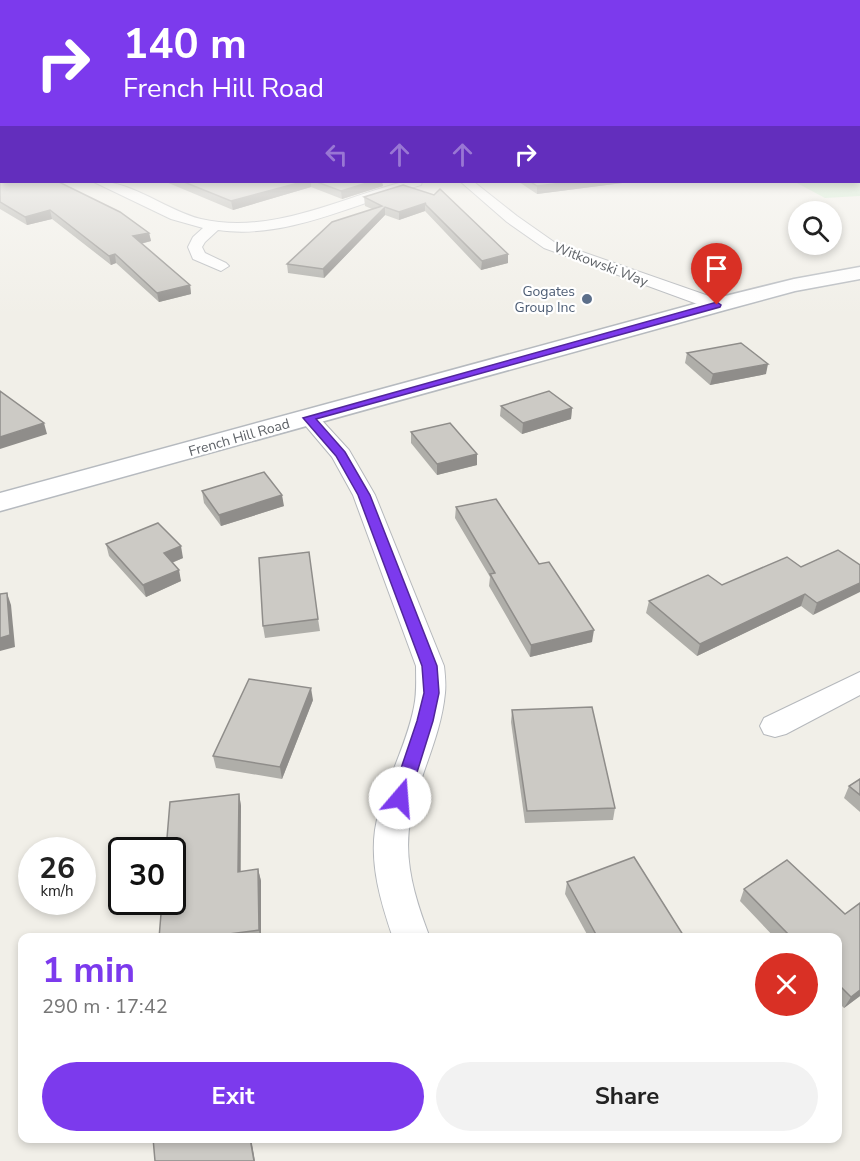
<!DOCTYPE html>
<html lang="en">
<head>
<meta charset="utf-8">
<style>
	:root { --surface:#fff; --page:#f2f2f2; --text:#222; --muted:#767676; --accent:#7c3aed }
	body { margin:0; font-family:"Nunito Sans",sans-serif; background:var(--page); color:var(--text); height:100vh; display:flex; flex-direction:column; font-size:22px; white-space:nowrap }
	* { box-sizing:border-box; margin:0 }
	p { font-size:20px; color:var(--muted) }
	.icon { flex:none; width:33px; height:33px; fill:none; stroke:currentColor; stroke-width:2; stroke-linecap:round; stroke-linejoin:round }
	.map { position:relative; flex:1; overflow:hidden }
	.drawer { position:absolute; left:18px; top:933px; width:824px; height:210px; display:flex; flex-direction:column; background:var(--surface); border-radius:12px; box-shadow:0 3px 9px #0003 }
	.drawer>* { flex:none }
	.top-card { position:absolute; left:0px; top:0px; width:861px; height:183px; box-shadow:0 3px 9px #0003; background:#7c3aed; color:#fff; overflow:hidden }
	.buttons { position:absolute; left:788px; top:201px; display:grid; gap:12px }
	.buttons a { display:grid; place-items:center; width:54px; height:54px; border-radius:50%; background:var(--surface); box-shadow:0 3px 9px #0003; font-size:30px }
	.speed { position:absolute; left:18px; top:837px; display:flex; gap:12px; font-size:30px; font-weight:700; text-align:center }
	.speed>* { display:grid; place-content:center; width:78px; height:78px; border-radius:50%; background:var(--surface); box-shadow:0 3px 9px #0003; line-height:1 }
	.speed small { font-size:15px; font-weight:400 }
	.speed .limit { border:3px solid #111; border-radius:9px; background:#fff; color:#111 }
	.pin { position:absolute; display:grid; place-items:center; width:51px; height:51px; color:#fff; margin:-62px -26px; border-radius:50% 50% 50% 0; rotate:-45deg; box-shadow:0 0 6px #0007 }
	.pin .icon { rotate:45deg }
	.me { position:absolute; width:66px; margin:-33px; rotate:18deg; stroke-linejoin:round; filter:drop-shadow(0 0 4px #0008) }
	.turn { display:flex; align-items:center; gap:21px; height:126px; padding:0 24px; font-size:27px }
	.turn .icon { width:78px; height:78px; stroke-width:2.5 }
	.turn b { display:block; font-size:42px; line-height:51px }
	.lanes { display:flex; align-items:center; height:57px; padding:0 24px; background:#0003; justify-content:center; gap:30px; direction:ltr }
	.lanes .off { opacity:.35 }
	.round { display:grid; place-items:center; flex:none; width:63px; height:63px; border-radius:32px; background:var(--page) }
	.head { display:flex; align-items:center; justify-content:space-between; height:102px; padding:0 24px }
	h1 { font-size:36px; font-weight:700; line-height:45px; color:var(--accent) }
	.action { display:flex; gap:12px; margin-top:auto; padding:12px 24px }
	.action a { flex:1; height:69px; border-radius:36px; background:var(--accent); color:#fff; font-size:24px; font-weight:700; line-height:69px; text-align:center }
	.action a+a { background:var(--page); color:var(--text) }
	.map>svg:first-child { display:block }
	.green { fill:#c5e8c5 }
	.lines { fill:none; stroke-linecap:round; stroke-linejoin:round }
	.minor-casing { stroke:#b5b8bc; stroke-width:2 }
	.secondary-casing { stroke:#b6babf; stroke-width:3 }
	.minor { fill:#fff; fill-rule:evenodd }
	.secondary { fill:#fff; fill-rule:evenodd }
	.wall { fill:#afaea9 }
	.shaded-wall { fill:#8f8d8a }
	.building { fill:#cccac5; stroke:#8f8d8a; stroke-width:1.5 }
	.route { fill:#7c3aed; stroke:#51269a; stroke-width:1.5 }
	.service-dot { fill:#5c6f8a; stroke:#fff; stroke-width:2 }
	.labels { text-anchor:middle; stroke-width:4.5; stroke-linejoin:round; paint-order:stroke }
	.far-street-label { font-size:14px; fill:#5f6368; stroke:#fff }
	.far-service-label { font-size:14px; fill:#4e5e75; stroke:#fff; text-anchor:end }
</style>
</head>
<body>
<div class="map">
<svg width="860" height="1161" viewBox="0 0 860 1161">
	<rect width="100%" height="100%" fill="#f1efe8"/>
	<polygon class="green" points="860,173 860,196 825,198 795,182 860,182"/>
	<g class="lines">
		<defs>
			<g id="minor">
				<path d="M94 182C128 178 167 211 201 219 271 235 338 199 403 182H422L421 185C356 203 286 240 218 230L205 242 202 247 205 253 226 263 229 266 221 271 193 259 188 247 193 237 203 228 171 219Z"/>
				<polygon points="461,182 474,182 517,216 554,242 723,301 725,305 717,310 711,309 544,248 507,222"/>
				<path d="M309 412 316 414 349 450 375 495 444 666C445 675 446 684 445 693 441 737 419 775 411 817 402 858 415 899 430 938H393C381 903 370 866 375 830 382 787 406 749 414 707 417 693 416 680 416 666L353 495 332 457 299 418 302 414Z"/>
				<polygon points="860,672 860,695 786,734 775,737 764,734 760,726 764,718"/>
			</g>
			<polygon id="secondary" points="860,267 860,279 795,291 725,310 0,511 0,493 709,300 794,279"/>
		</defs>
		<use href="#minor" class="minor-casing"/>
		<use href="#secondary" class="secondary-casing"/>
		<use href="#minor" class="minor"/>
		<use href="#secondary" class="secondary"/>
	</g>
	<g class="wall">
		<polygon points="0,172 149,233 151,241 141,244 190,285 191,294 159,302 116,263 111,265 52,219 27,225 0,209"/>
		<polygon points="166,182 382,182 383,186 342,199 311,187 233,210"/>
		<polygon points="519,182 630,182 537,194"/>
		<polygon points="403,185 508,254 508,263 481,270 425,211 399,220 385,215 324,278 288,273 287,264 372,209 365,206 364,197"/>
		<polygon points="687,353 766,374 710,385 685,363"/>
		<polygon points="501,406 572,408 571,419 522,434 500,416"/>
		<polygon points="411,432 477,454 477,465 437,475 411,443"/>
		<polygon points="202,491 284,506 221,526 204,503"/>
		<polygon points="456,507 539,564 592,642 530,657 489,586 490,577 455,518"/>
		<polygon points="106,544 183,558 172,563 181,581 146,597 109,556"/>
		<polygon points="838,550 813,615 801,606 697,656 646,613 649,601 801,567"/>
		<polygon points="318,619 320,631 265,638 263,626"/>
		<polygon points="313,700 282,779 216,768 213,756"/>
		<polygon points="512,710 615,808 613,820 525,823 511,722"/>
		<polygon points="860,779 860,812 844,798 849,786"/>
		<polygon points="239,794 241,806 241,872 258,869 261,881 261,938 159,938"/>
		<polygon points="787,860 845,914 860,903 860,996 844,1008 837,1001 837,938 775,938 740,901 744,889"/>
		<polygon points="567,882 685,938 589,938 565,894"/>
	</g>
	<g class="shaded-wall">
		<polygon points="302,182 311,182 311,187 233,210 231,201"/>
		<polygon points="370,182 382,182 383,186 342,199 341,191"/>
		<polygon points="570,182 630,182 537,194 537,186"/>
		<polygon points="426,203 425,204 425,211 399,220 399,212"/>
		<polygon points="385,207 385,215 324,278 323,269"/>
		<polygon points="50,210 52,219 27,225 25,217"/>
		<polygon points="149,233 151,241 135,245 133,236"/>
		<polygon points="115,254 116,263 111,265 109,256"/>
		<polygon points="508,254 508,263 481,270 482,261"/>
		<polygon points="190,285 191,294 159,302 157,293"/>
		<polygon points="768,364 766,374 710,385 713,374"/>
		<polygon points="572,408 571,419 522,434 523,423"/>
		<polygon points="44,423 47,434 0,449 0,437"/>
		<polygon points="477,454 477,465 437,475 437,464"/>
		<polygon points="282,495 284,506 221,526 219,515"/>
		<polygon points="181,546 183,558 166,565 164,553"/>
		<polygon points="179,570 181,581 146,597 143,585"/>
		<polygon points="860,583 860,592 813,615 817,603"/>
		<polygon points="7,593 11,605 15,647 0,651 0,638"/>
		<polygon points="805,594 801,606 697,656 700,644"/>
		<polygon points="594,630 592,642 530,657 531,645"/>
		<polygon points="311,688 313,700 282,779 280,767"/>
		<polygon points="239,794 241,806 240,884 238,872"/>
		<polygon points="258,869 261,881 261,938 260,938 259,930"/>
		<polygon points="860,990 860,996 844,1008 851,997"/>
		<polygon points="250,1138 251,1138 255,1161 254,1161"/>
	</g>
	<g class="building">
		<polygon points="2,171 2,182 59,182 120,212 149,233 133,236 190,285 157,293 115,254 109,256 50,210 25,217 0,202 0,172"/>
		<polygon points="184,182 302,182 231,201"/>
		<polygon points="317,182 370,182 341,191"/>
		<polygon points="531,182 570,182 537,186"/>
		<polygon points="403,185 434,195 440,189 508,254 482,261 425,204 426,203 399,212 385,207 323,269 287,264 332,222 382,206 364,197"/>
		<polygon points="741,343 768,364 713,374 687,353"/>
		<polygon points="0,391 44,423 0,437"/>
		<polygon points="549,391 572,408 523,423 501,406"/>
		<polygon points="450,423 477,454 437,464 411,432"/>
		<polygon points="264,472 282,495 219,515 202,491"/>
		<polygon points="496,499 539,564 549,562 594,630 531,645 490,574 495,573 456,507"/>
		<polygon points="158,523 181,546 164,553 179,570 143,585 106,544"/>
		<polygon points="838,550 860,565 860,583 817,603 805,594 700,644 649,601 708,575 722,585 787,557 801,567"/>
		<polygon points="309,552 318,619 263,626 259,558"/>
		<polygon points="7,593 10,635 0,638 0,594"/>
		<polygon points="249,679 311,688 280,767 213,756"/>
		<polygon points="592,707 615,808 527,811 512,710"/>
		<polygon points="860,779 860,795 849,786"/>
		<polygon points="239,794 238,872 258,869 259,930 198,938 159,938 162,902 172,902 172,850 166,850 170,802"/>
		<polygon points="634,857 685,938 598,938 567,882"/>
		<polygon points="787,860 845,914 860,903 860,990 851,997 837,983 837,938 792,938 744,889"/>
		<polygon points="153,1138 250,1138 254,1161 155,1161"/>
	</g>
	<linearGradient id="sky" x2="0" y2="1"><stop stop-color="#8fc3f1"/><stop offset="0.48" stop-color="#f9f8f5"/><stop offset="1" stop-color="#f9f8f5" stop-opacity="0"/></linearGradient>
	<rect width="860" height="316" fill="url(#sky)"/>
	<polygon class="route" points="717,302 721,305 720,307 316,419 345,452 370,495 437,666 439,693 433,721 409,798 406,803 400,805 394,803 391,798 417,721 424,693 422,666 358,495 336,456 303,418"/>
	<circle class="service-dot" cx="587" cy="299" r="6"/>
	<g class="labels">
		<g class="far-street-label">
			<text transform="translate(601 264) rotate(21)" y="5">Witkowski Way</text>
			<text transform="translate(239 437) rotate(-16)" y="5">French Hill Road</text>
		</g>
		<g class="far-service-label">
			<text x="575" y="296">Gogates<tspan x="575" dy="16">Group Inc</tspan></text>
		</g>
	</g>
</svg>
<div class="buttons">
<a><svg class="icon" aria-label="search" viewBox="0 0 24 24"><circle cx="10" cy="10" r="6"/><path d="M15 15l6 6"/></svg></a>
</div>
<div class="speed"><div>26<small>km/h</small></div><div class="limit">30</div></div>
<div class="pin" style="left:717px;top:305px;background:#d93025"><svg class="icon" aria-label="arrive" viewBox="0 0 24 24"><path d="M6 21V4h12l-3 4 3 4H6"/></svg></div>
<svg class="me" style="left:400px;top:798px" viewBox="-20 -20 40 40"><circle r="19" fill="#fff"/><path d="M0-13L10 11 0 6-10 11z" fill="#7c3aed"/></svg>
<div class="top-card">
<div class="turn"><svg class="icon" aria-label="right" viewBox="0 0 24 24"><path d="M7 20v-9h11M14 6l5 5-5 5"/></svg><div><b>140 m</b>French Hill Road</div></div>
<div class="lanes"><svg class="icon off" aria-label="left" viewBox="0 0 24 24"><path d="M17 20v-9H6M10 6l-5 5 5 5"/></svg><svg class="icon off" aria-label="ahead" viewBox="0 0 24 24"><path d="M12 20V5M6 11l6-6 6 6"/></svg><svg class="icon off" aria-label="ahead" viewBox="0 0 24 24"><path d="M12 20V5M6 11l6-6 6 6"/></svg><svg class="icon" aria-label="right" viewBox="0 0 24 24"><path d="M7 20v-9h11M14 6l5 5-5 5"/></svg></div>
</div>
<section class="drawer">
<div class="head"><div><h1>1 min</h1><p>290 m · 17:42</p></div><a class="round" style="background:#d93025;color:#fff"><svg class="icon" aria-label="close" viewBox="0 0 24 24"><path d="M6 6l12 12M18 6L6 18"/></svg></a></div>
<div class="action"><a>Exit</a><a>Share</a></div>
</section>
</div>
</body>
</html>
